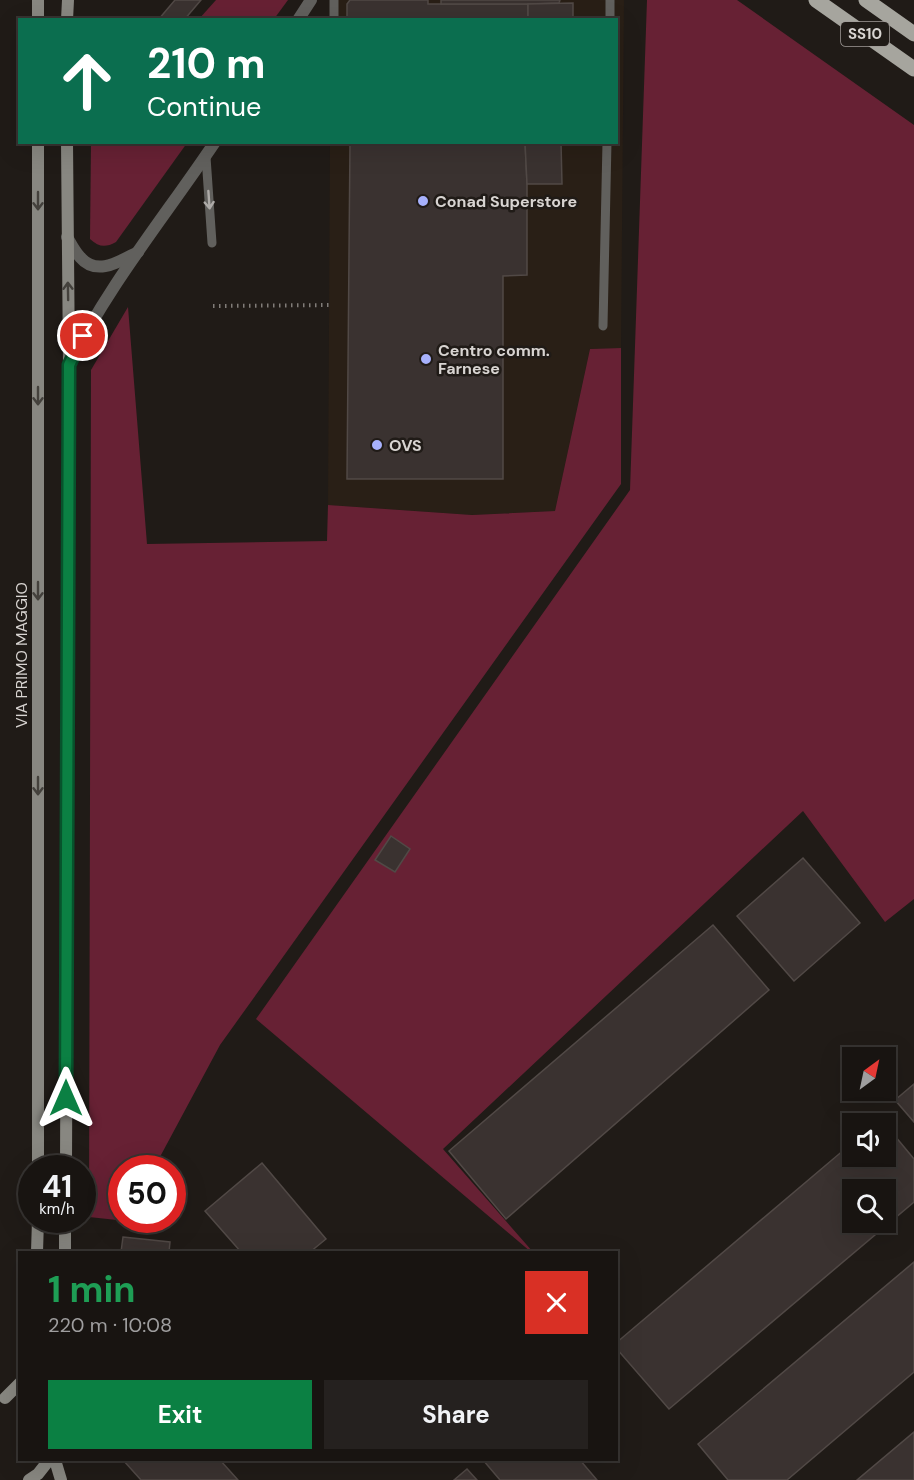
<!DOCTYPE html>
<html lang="en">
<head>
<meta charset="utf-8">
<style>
	:root { --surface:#181411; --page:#25211f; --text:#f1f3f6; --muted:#9f9e9f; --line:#363331; --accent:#0b8043 }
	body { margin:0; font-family:"DM Sans",sans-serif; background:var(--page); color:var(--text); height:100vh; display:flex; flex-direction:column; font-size:22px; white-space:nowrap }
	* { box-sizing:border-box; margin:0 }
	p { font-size:20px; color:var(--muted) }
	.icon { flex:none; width:33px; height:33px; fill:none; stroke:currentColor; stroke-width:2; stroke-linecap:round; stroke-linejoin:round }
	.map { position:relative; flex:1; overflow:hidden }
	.drawer { position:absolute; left:18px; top:1251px; width:600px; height:210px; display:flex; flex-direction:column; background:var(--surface); border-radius:0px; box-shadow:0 6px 24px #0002,0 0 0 2px var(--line) }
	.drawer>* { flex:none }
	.guide { position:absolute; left:18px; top:18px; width:600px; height:126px; border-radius:0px; box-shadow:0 6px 24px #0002,0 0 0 2px var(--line); background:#0b6e4f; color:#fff; overflow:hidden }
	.needle { width:39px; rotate:33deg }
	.tools { position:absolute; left:842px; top:1047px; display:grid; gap:12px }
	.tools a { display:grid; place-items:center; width:54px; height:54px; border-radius:0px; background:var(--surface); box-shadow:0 6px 24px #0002,0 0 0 2px var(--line); font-size:30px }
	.speed { position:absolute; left:18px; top:1155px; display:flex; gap:12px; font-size:30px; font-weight:700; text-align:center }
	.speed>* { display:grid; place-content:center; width:78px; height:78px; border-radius:50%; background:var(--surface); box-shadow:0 6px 24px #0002,0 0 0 2px var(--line); line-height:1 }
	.speed small { font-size:15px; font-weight:400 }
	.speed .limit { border:9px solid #d22; background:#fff; color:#111 }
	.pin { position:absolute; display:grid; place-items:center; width:51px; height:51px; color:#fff; margin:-26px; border:3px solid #fff; border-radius:50%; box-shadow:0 2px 6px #0007 }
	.me { position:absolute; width:66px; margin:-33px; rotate:0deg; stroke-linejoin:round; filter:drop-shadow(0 0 4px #0008) }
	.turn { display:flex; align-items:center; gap:21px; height:126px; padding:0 30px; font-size:27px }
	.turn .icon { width:78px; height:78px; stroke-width:2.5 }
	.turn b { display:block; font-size:42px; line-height:51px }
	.round { display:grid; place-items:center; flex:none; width:63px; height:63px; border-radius:0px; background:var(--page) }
	.overview { display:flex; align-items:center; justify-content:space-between; height:102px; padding:0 30px }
	h1 { font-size:36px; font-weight:700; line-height:45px; color:#1e9e55 }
	.primary-button { display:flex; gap:12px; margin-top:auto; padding:12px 30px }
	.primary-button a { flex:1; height:69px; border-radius:0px; background:var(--accent); color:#fff; font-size:24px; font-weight:700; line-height:69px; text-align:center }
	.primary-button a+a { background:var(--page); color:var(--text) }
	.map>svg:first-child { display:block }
	.built { fill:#291f16 }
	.green { fill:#672134 }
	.building { fill:#3a3230; stroke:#514946; stroke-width:1.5; fill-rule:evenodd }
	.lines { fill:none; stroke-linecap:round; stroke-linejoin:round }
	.path { stroke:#807c78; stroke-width:4; stroke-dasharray:1.5 4.5; stroke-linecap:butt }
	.service { stroke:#61605d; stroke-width:9 }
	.minor { stroke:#61605d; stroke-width:12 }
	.secondary { stroke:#888781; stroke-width:12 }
	.primary { stroke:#a6a59e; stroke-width:15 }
	.oneway { stroke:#aeaba8 }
	.oneway2 { stroke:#44413c }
	.route-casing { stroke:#07532c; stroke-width:15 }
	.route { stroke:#0b8043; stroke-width:10 }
	.poi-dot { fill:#a7b1fc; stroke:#201b17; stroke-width:2 }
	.labels { text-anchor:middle; stroke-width:5; stroke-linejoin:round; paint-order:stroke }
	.shield { fill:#201b17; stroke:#a19c99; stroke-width:1.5 }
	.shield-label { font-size:15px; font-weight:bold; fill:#d8d4d1 }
	.poi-label { font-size:16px; font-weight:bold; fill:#d8d4d1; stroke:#201b17; text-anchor:start }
	.street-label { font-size:16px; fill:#d8d4d1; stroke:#201b17 }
</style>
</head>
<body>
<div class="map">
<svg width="914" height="1480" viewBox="0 0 914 1480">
	<rect width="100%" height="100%" fill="#201b17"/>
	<polygon class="built" points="331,0 624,0 621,348 590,349 555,511 472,515 328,505 330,143 616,142 616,20 331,19"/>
	<g class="green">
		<polygon points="216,0 288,0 274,19 199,19"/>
		<polygon points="647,0 737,0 914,125 914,899 885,922 803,811 443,1149 533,1252 531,1252 256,1019 630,490"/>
		<path d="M91 143H187L116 242C105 248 99 247 90 239Z"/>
		<polygon points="128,307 147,544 327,541 328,505 472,515 555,511 590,349 621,348 621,484 220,1045 154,1168 122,1168 122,1220 127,1220 126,1221 89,1217 91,370"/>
	</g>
	<g class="building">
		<polygon points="175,0 201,0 184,20 158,20"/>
		<polygon points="350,0 428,0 428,4 528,4 528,20 347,20 347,4"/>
		<polygon points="441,0 560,0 559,3 528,4 441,4"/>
		<polygon points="573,3 573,20 528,20 528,4"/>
		<polygon points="350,142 525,142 527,184 527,275 503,276 503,479 347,479"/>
		<polygon points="525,142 561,142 562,184 527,184"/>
		<polygon points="391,836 410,849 395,872 375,860"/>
		<polygon points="803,858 860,923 794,981 737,916"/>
		<polygon points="713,925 769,990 506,1219 449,1151"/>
		<polygon points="914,1084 914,1122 895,1100"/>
		<path d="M885 1124 914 1159V1202L669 1409 616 1348V1343L852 1143V1156H885ZM852 1190H885V1222H852Z"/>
		<polygon points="262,1163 326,1239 310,1252 241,1252 205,1211"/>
		<polygon points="123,1237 170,1242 169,1252 121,1252"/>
		<polygon points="914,1262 914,1372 787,1480 728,1480 698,1444"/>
		<polygon points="914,1432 914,1480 857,1480"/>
		<polygon points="123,1460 220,1460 238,1480 141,1480"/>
		<polygon points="483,1460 580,1460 597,1480 500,1480"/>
		<polygon points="467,1469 477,1480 454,1480"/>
	</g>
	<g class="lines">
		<polyline class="path" points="213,306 332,305"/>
		<g class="service">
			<polyline points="334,20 334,0"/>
			<polyline points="610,20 610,0"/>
			<polyline points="206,157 212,243"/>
			<polyline points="603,326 607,142"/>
		</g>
		<g class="minor">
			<polyline points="298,20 311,0"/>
			<path d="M67 237C71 244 75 252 80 257 97 277 120 261 138 252"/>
			<path d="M69 365C107 287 166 215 215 142"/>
		</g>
		<g class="secondary">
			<polyline points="38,20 38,0"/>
			<polyline points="67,20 68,0"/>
			<polyline points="38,1168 38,142"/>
			<polyline points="66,1168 69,365 67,142"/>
			<polyline points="37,1252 38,1220"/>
			<polyline points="65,1252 65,1220"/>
			<polyline points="5,1398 20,1383"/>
			<polyline points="55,1460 61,1480"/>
			<polyline points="29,1480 38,1474 49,1460"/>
		</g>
		<g class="primary">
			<polyline points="816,0 914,69"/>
			<polyline points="866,0 914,34"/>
		</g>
	</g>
	<defs><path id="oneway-shaft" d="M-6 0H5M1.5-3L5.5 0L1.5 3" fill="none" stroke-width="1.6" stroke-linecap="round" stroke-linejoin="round" transform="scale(1.5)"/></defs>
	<use class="oneway" href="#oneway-shaft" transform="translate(209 200) rotate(86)"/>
	<g class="oneway2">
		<use href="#oneway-shaft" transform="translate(38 201) rotate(90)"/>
		<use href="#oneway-shaft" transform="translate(68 291) rotate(-91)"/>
		<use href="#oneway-shaft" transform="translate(38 396) rotate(90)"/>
		<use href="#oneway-shaft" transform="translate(38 591) rotate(90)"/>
		<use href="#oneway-shaft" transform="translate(38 786) rotate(90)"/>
	</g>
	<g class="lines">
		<defs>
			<polyline id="route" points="66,1098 69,365 83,336"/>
		</defs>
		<use href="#route" class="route-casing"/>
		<use href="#route" class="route"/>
	</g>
	<g class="poi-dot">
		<circle cx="423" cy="201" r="6"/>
		<circle cx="426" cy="359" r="6"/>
		<circle cx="377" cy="445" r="6"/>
	</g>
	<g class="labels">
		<rect class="shield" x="841" y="22" width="48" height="24" rx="4.5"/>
		<g class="shield-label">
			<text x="865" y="39">SS10</text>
		</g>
		<g class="poi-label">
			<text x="435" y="207">Conad Superstore</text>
			<text x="438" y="356">Centro comm.<tspan x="438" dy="18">Farnese</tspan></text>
			<text x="389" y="451">OVS</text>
		</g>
		<g class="street-label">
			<text transform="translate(21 655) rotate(-90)" y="6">VIA PRIMO MAGGIO</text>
		</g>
	</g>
</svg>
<div class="tools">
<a><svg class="needle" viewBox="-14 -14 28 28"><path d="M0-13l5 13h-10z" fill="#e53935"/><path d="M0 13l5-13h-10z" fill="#9f9e9f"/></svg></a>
<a><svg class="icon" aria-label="sound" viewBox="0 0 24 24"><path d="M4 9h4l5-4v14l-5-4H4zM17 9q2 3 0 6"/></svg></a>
<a><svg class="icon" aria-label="search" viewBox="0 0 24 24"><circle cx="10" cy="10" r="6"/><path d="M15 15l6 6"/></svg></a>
</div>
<div class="speed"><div>41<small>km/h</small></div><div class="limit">50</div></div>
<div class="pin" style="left:83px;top:336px;background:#d93025"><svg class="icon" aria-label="arrive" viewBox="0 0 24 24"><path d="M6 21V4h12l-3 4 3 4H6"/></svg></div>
<svg class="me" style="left:66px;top:1098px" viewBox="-20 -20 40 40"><path d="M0-17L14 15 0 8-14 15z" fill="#0b8043" stroke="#fff" stroke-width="4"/></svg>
<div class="guide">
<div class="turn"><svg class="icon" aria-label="ahead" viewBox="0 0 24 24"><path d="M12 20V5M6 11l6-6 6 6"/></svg><div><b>210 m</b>Continue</div></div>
</div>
<section class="drawer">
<div class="overview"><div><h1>1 min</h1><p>220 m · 10:08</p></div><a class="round" style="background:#d93025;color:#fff"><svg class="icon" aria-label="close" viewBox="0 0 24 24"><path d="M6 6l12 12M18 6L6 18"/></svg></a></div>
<div class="primary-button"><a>Exit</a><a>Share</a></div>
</section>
</div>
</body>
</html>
